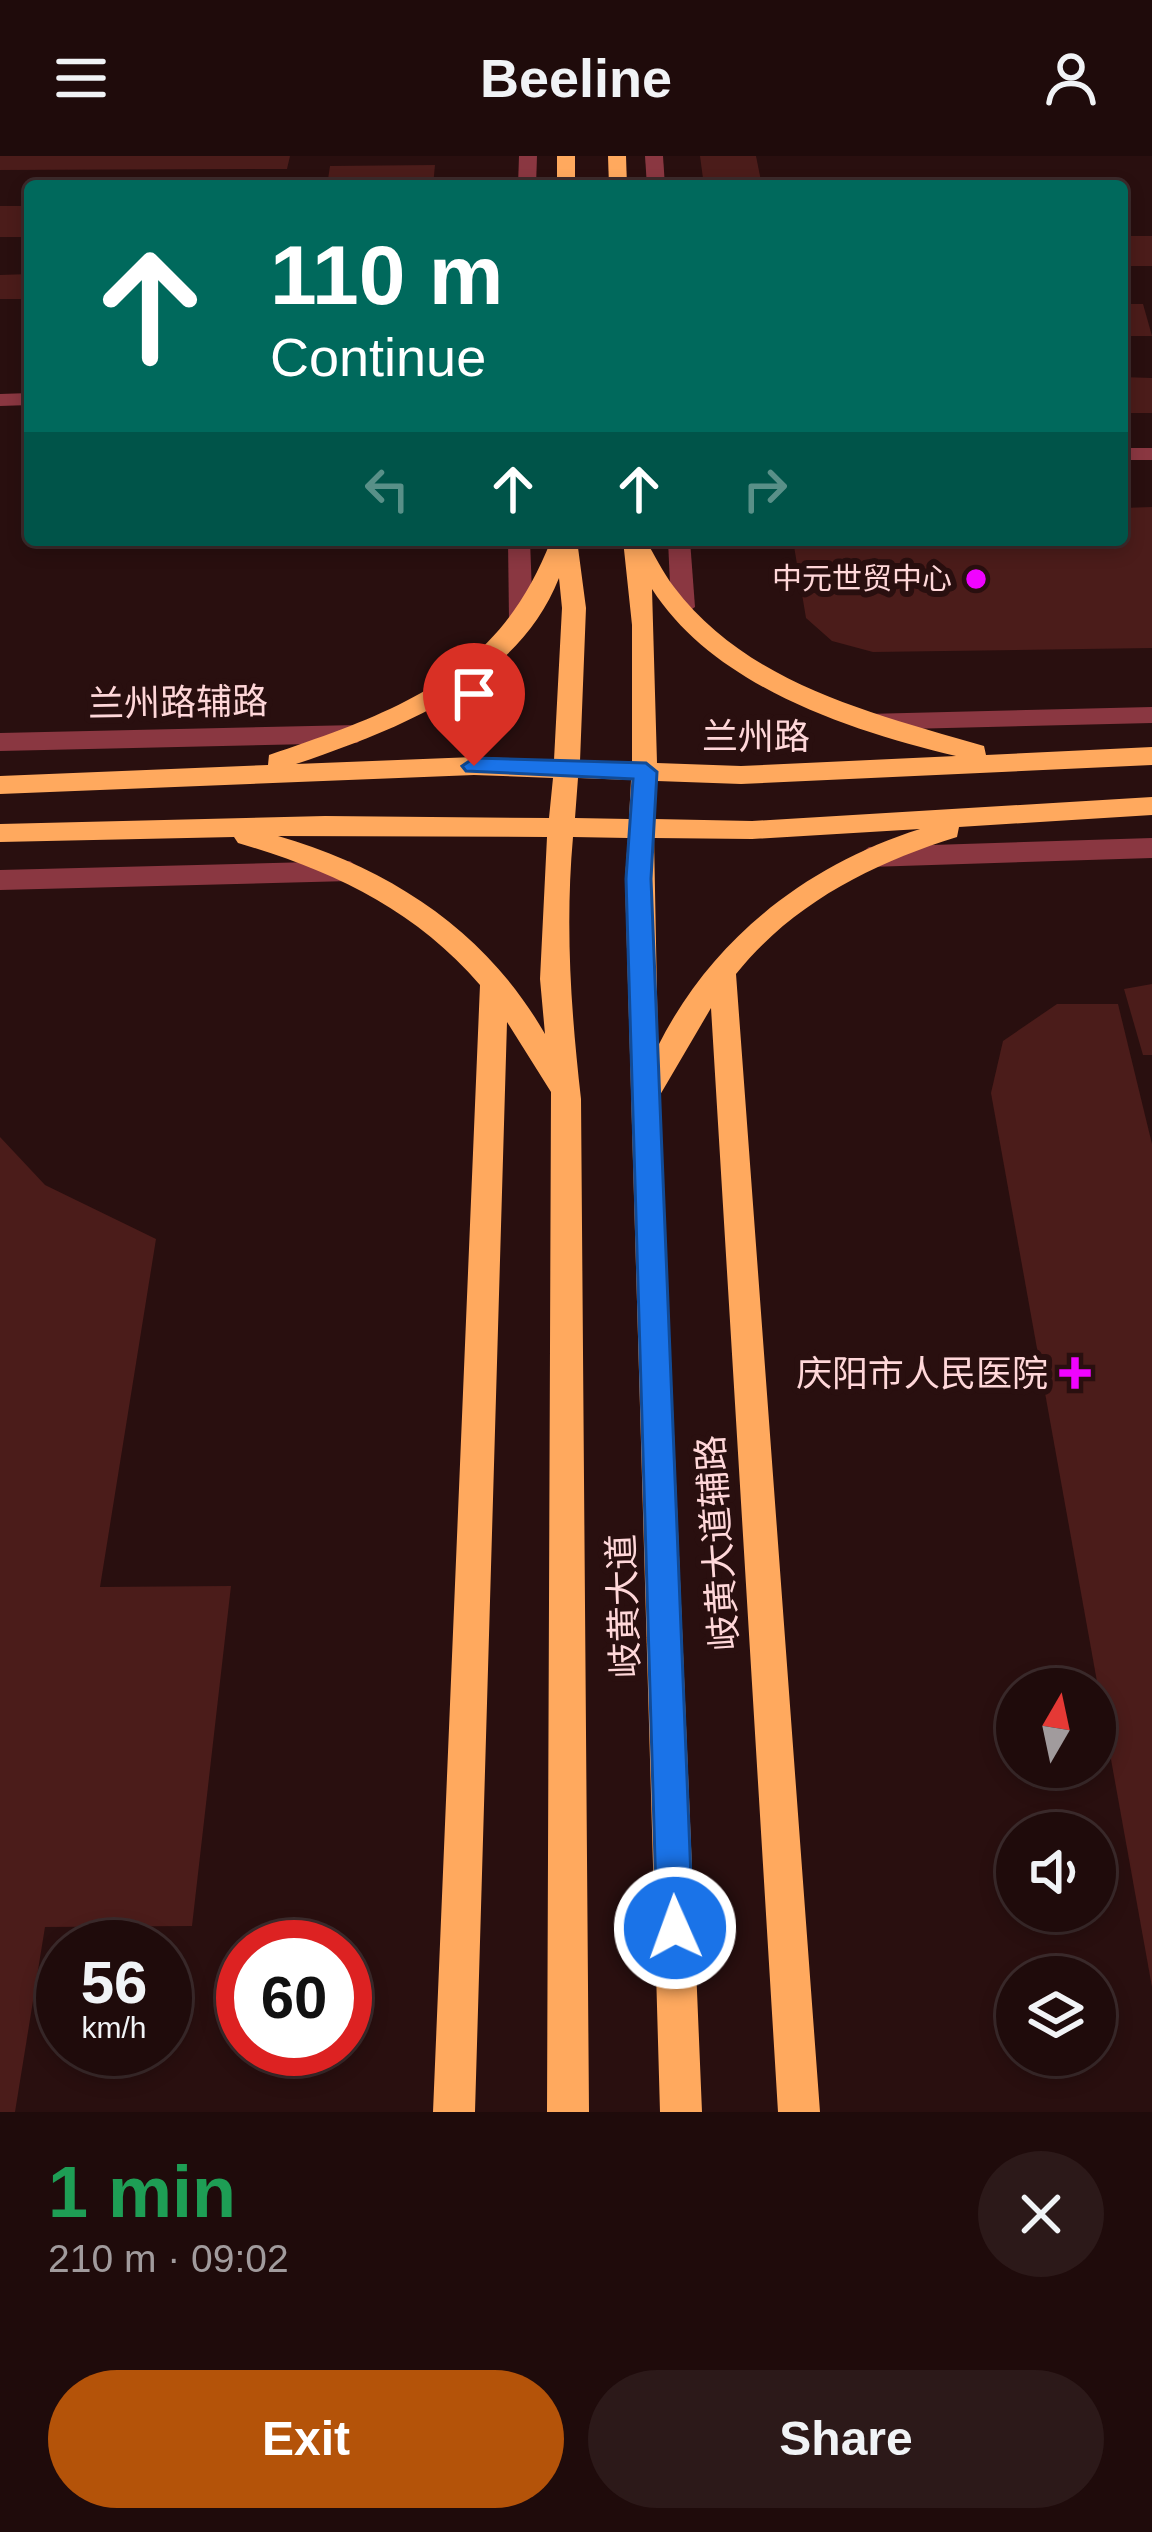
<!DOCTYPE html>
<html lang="en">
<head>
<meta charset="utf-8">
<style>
	:root { --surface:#1f0b0b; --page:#2c1919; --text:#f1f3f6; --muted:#a19b9d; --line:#3c2b2c; --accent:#b45309 }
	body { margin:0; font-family:Arial,"Noto Sans SC",sans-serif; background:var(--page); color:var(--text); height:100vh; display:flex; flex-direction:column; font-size:45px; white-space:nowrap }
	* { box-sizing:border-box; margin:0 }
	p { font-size:39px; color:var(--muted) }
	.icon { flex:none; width:66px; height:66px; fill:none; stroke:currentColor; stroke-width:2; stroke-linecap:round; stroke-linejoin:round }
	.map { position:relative; height:1956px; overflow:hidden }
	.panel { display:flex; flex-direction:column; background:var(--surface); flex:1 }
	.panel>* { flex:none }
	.guide { position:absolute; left:24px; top:24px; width:1104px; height:366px; border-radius:12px; box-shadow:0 6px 18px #0003,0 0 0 3px var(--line); background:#00695c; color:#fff; overflow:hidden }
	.needle { width:78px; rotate:9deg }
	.fabs { position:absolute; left:996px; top:1512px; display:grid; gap:24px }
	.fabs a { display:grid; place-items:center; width:120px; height:120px; border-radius:50%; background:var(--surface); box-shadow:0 6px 18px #0003,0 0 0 3px var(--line); font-size:60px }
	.speed { position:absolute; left:36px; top:1764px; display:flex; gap:24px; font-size:60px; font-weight:700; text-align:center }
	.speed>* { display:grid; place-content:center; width:156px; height:156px; border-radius:50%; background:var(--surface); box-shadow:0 6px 18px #0003,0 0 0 3px var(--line); line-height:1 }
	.speed small { font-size:30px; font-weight:400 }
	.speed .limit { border:18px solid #d22; background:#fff; color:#111 }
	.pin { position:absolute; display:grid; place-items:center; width:102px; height:102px; color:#fff; margin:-123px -51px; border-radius:50% 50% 50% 0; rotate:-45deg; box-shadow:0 0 12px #0007 }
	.pin .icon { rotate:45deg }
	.me { position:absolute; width:132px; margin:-66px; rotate:358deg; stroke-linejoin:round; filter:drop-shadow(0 0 9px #0008) }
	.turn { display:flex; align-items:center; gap:42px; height:252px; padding:0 48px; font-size:54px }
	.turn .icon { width:156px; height:156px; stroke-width:2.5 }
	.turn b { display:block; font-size:84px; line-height:102px }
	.lanes { display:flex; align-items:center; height:114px; padding:0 48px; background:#0003; justify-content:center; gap:60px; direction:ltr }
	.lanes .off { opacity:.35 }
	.round { display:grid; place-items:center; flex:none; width:126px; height:126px; border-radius:63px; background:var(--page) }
	.head { display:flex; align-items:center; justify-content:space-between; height:204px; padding:0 48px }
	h1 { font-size:72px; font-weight:800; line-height:90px; color:#1e9e55 }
	.button { display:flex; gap:24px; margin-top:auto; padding:24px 48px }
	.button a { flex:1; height:138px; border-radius:72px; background:var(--accent); color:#fff; font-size:48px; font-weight:800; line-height:138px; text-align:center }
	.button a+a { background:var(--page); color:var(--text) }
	header { display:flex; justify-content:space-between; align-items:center; height:156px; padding:0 48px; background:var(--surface); font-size:54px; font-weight:800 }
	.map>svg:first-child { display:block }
	.building { fill:#4b1c1a }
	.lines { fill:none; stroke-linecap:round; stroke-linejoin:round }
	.minor { fill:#8a3741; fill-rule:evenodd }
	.major { fill:#ffa95e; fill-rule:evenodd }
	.route { fill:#1a73e8; stroke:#114b97; stroke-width:3 }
	.poi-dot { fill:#f003ff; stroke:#290f0f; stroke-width:4.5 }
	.labels { text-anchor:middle; stroke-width:12; stroke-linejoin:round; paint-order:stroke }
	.far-poi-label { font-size:30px; fill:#ffd7d9; stroke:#290f0f; text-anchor:end }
	.street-label { font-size:36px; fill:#ffd7d9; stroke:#290f0f }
	.poi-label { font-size:36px; fill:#ffd7d9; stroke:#290f0f; text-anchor:end }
</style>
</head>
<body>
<header><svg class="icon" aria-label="menu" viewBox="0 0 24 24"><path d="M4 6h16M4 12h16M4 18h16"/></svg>Beeline<svg class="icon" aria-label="person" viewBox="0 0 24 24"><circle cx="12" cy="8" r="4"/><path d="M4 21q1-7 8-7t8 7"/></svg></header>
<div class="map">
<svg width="1152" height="1956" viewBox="0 0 1152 1956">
	<rect width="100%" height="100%" fill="#290f0f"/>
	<g class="building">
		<polygon points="0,0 290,0 287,13 0,14"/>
		<polygon points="700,0 756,0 762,30 704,30"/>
		<polygon points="435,9 433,30 327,30 330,10"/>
		<rect x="0" y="50" width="30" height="31"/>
		<rect x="1122" y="80" width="30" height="30"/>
		<polygon points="30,118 30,143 0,143 0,119"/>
		<polygon points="1122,148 1143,148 1152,180 1122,180"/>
		<polygon points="1122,221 1152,222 1152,257 1122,257"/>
		<polygon points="1152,351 1152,492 873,496 832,485 806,462 793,384 1122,384 1122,352"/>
		<polygon points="1152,828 1152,899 1143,899 1124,833"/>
		<polygon points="1057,848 1118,848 1152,988 1152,1831 991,937 1003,885"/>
		<polygon points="0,981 45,1029 156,1083 100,1431 231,1430 192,1770 45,1771 15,1956 0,1956"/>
	</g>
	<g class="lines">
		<g class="minor">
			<polygon points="519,0 537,0 536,30 518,30"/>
			<polygon points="645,0 663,0 665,30 647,30"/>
			<polygon points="30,237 30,249 0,250 0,238"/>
			<rect x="1122" y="292" width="30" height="12"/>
			<polygon points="508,384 530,384 533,464 521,472 509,464"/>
			<polygon points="668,384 690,384 695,451 683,459 671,451"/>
			<polygon points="1152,551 1152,567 866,574 854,566 866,558"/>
			<polygon points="357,569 369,578 357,587 0,595 0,577"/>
			<polygon points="1152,682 1152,702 869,711 856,701 869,691"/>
			<polygon points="350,705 363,715 350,725 0,734 0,714"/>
		</g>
		<g class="major">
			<rect x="557" y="0" width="18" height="30"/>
			<polygon points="608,0 626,0 627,30 609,30"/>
			<path d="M551 384H577L586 452 580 605 632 606V469L623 384H645C654 397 663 417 674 431 747 528 874 558 984 590L986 599 1152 591V609L741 628 657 625 655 663 752 665 1152 641V659L959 671 957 681C873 707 793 747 736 818L820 1956H778L711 852 660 939 702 1956H660L625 723 628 682 573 681C565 770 571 855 581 943L589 1956H547L551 936 507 866 475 1956H433L480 829C414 753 333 715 238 687L234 681 0 686V668L325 660 549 662 553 622 474 619 0 638V620L268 609 269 599C398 555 499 520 551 384ZM559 422 562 452 554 604 474 601 296 608C395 574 517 529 559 422ZM652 433C714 530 850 575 956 600L741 610 657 607ZM578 622 631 624 629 663 575 662ZM920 673C806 709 711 784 658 890L654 682 752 683ZM278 680 547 681 540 823 545 878C486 775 391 713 278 680Z"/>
		</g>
	</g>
	<polygon class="route" points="474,602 646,607 657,616 651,723 693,1772 688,1784 675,1790 662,1784 657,1772 626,723 633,623 466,615 462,610"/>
	<g class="poi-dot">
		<circle cx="976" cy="423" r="12"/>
		<path d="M1069 1199h12v12h12v12h-12v12h-12v-12h-12v-12h12z"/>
	</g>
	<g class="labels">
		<g class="far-poi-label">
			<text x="952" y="433">中元世贸中心</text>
		</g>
		<g class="street-label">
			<text transform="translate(178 546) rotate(-1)" y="13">兰州路辅路</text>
			<text x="756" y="593">兰州路</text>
			<text transform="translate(717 1387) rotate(-94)" y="13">岐黄大道辅路</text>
			<text transform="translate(623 1450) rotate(-92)" y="13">岐黄大道</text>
		</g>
		<g class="poi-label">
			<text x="1048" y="1230">庆阳市人民医院</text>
		</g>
	</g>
</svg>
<div class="fabs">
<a><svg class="needle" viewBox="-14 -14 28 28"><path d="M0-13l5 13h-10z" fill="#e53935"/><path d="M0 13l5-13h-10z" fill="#a19b9d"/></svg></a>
<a><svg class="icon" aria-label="sound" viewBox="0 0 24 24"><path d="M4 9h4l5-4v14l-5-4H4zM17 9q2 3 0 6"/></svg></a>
<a><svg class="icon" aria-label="layers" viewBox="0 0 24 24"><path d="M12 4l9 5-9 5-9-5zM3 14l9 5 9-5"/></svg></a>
</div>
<div class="speed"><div>56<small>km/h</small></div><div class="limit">60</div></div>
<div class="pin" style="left:474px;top:610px;background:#d93025"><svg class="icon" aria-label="arrive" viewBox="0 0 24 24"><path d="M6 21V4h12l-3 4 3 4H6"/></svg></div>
<svg class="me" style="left:675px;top:1772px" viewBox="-20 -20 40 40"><circle r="17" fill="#1a73e8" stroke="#fff" stroke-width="3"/><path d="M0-11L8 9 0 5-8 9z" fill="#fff"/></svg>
<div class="guide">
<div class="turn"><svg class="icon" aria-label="ahead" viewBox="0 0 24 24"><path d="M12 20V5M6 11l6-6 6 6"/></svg><div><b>110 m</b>Continue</div></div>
<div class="lanes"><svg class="icon off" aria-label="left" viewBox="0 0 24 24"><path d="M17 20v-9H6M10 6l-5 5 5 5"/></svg><svg class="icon" aria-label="ahead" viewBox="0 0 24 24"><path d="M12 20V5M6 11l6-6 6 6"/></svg><svg class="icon" aria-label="ahead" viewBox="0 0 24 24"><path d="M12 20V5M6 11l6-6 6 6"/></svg><svg class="icon off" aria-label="right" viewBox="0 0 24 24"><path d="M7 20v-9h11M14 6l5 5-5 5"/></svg></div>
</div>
</div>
<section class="panel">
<div class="head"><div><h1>1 min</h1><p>210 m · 09:02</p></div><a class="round"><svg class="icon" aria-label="close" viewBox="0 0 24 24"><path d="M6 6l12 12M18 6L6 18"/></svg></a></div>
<div class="button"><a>Exit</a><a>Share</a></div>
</section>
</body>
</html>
